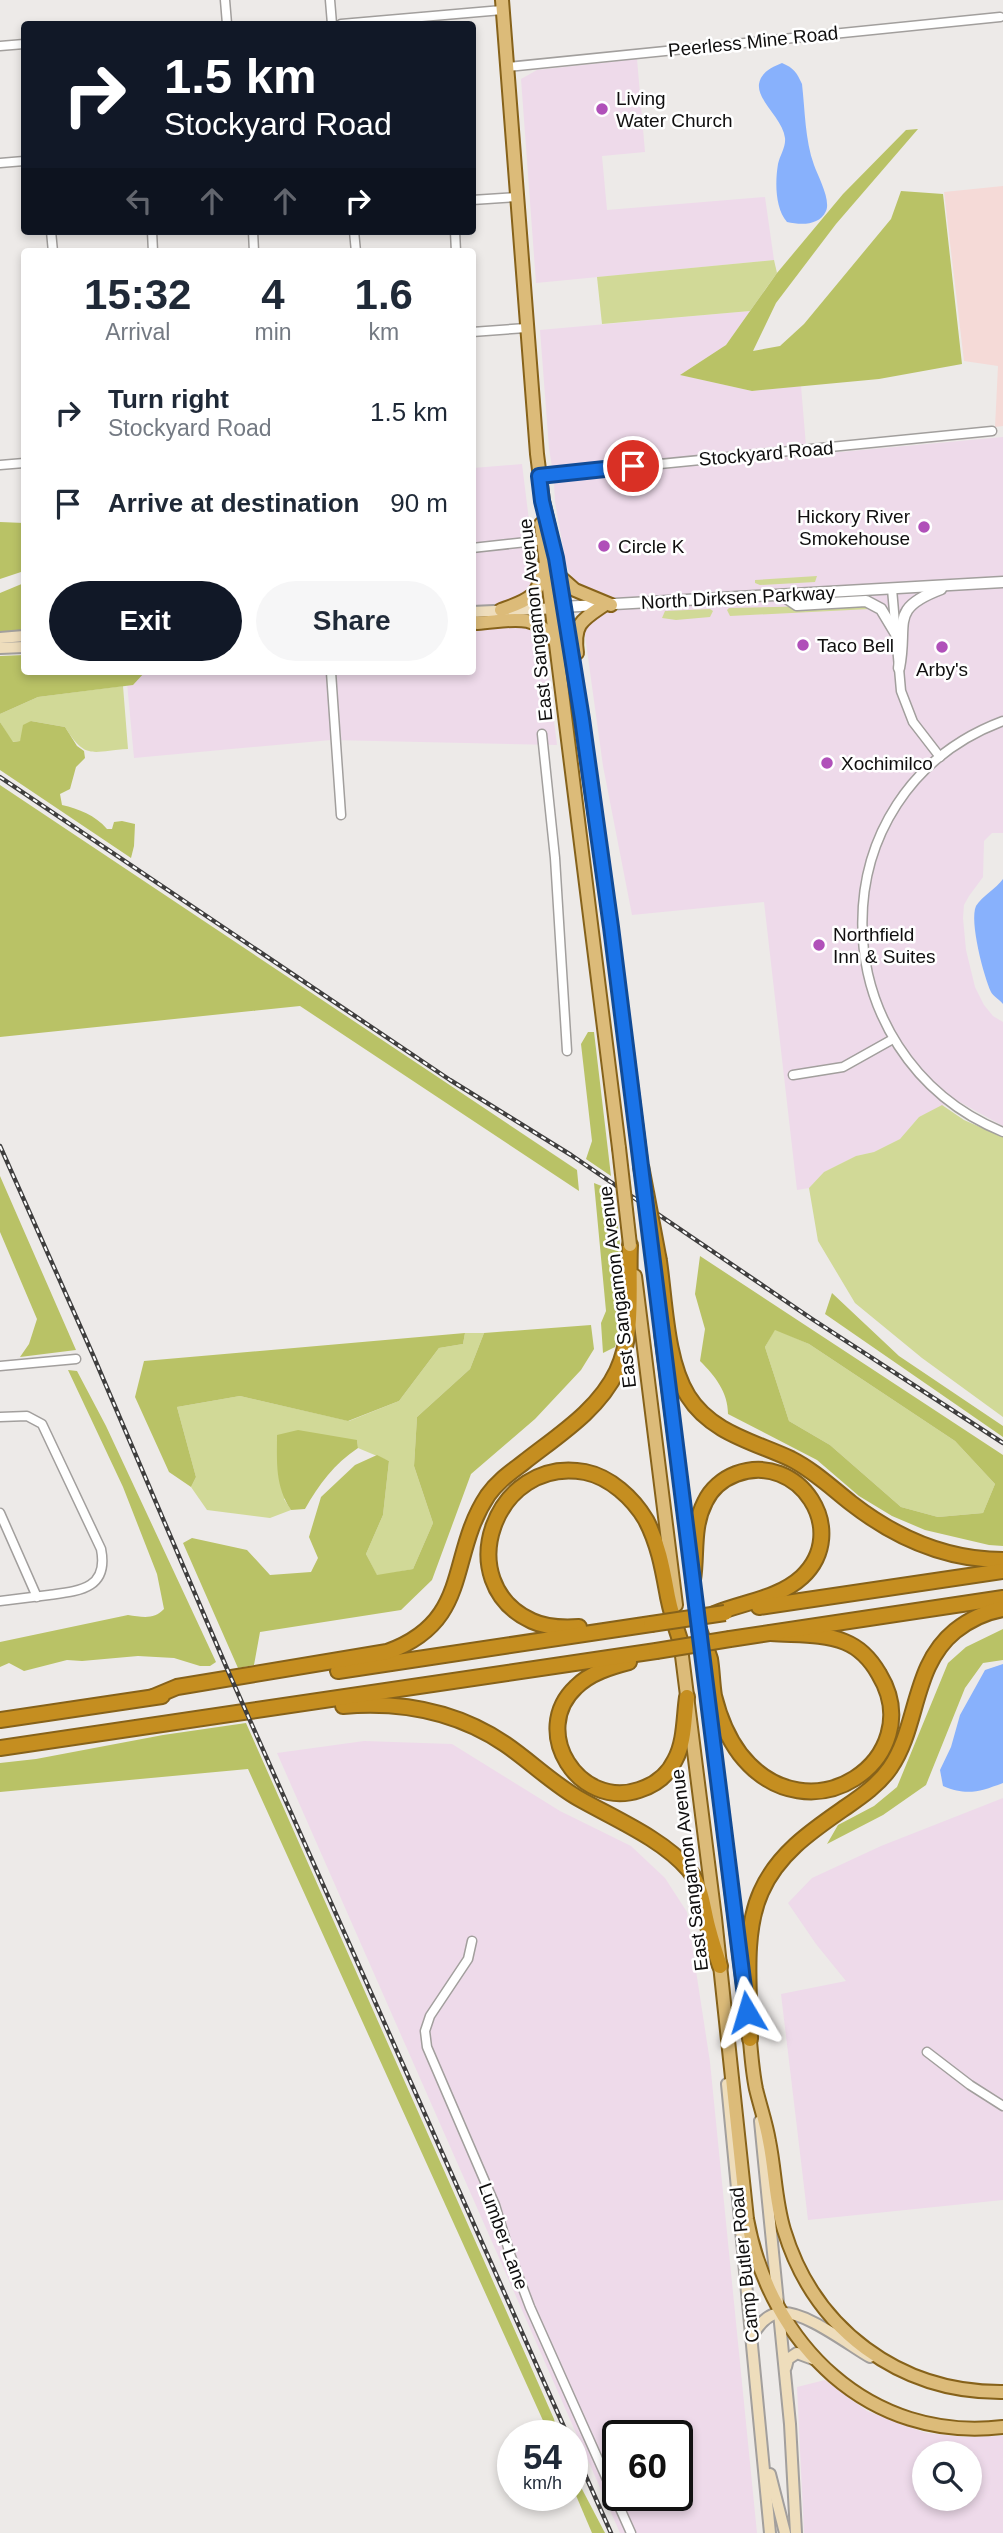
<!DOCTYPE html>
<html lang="en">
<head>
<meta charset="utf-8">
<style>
	:root { --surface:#fff; --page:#f6f6f7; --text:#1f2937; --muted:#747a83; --accent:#111827 }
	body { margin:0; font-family:Arial,sans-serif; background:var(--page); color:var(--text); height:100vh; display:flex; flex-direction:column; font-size:26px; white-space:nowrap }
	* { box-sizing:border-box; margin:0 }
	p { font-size:23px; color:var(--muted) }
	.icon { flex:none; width:38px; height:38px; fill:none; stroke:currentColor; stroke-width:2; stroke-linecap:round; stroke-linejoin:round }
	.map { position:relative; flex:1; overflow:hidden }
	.sheet { position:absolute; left:21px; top:248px; width:455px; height:427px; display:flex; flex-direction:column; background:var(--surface); border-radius:7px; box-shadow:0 4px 10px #0003 }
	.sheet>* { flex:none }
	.banner { position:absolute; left:21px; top:21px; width:455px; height:214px; border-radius:7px; box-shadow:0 4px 10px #0003; background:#111827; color:#fff; overflow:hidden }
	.fabs { position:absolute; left:912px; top:2441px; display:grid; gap:14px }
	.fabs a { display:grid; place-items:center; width:70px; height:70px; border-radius:50%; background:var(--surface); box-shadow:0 4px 10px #0003; font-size:35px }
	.speed { position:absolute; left:497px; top:2420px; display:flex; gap:14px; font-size:35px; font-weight:700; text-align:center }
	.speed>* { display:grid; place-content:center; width:91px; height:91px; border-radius:50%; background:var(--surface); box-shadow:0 4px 10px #0003; line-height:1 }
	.speed small { font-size:18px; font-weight:400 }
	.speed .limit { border:4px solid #111; border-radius:10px; background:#fff; color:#111 }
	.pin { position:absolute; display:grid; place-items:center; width:60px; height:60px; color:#fff; margin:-30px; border:4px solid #fff; border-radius:50%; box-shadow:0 2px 7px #0007 }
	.me { position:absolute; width:77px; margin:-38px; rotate:353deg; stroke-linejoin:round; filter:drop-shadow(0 0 5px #0008) }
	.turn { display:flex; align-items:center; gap:24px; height:147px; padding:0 28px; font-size:32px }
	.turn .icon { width:91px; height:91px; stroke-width:2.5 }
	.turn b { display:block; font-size:49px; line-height:60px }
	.lanes { display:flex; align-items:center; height:66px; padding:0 28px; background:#0003; justify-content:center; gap:35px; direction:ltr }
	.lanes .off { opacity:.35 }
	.eta { display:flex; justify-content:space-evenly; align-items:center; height:119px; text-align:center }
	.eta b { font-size:42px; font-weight:800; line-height:49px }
	.action { display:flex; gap:14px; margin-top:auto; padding:14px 28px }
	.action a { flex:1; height:80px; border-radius:42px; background:var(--accent); color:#fff; font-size:28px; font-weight:800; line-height:80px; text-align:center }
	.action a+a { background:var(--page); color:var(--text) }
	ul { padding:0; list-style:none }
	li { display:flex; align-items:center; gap:21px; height:91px; padding:0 28px }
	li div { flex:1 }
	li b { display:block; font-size:26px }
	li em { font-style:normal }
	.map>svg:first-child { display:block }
	.commercial { fill:#eedaea; fill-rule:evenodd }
	.industrial { fill:#f5dad7 }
	.green { fill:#d1d997 }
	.forest { fill:#b9c266; fill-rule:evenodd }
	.water { fill:#88b1fc }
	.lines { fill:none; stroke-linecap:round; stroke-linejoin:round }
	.minor-casing { stroke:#a29f9d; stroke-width:11 }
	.tertiary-casing { stroke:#a29f9d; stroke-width:13 }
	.secondary-casing { stroke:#a29f9d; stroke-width:14 }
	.primary-casing { stroke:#86621a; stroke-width:16 }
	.motorway-casing { stroke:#86621a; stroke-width:18 }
	.minor { stroke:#fff; stroke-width:8 }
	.tertiary { stroke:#fff; stroke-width:10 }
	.secondary { stroke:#eeddbc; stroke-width:10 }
	.primary { stroke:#dcbb79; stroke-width:12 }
	.motorway { stroke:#c58e20; stroke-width:14 }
	.rail-casing { stroke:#3f3e3e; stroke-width:4.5 }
	.rail { stroke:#fff; stroke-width:2; stroke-dasharray:5; stroke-linecap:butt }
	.primary-bridge-casing { stroke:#86621a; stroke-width:16; stroke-linecap:butt }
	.motorway-bridge-casing { stroke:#86621a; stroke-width:18; stroke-linecap:butt }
	.primary-bridge { stroke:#dcbb79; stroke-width:12 }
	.motorway-bridge { stroke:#c58e20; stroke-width:14 }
	.route-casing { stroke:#114b97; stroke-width:18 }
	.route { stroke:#1a73e8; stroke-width:12 }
	.poi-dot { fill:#b050b9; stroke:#fff; stroke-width:2.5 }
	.labels { text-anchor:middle; stroke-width:5; stroke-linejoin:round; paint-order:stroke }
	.street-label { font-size:19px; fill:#100f0f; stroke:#fff }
	.poi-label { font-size:19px; fill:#100f0f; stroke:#fff; text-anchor:start }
</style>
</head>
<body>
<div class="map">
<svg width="1003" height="2533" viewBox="0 0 1003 2533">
	<rect width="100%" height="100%" fill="#edeae8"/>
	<g class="commercial">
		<polygon points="637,59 645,152 602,156 607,210 765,197 774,260 536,283 521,79 537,70"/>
		<polygon points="750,311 726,345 681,375 752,391 801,386 806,446 561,470 552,467 549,448 540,330"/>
		<polygon points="1003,437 1003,833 992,833 984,841 983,877 969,896 964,905 963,918 966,950 975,987 984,1005 993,1016 1003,1022 1003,1126 956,1100 919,1117 900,1139 874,1152 856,1156 824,1172 809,1188 797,1190 764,902 632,915 603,766 578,585 570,574 566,564 555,502 554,482 561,478"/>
		<polygon points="522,464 557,745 331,740 134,758 126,672 472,672 473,468"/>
		<path d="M364 1741 452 1744 560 1811 631 1846 665 1878 687 1912 710 2062 757 2533H620L277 1753ZM618 2436H677V2496H618Z"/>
		<polygon points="1003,1798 1003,2200 808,2220 781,1994 846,1981 816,1944 788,1903 812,1878 881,1846"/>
		<path d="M825 2380 867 2411 926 2433 964 2437 1003 2436V2533H804L797 2387ZM924 2454H970V2499H924Z"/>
	</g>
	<polygon class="industrial" points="1003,186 1003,426 995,427 998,366 964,361 944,192"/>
	<g class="green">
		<polygon points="774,260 777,273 750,311 602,324 597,277"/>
		<polygon points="817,576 815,582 760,585 755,583 755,580"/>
		<polygon points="866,605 870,609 730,616 727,610 729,608"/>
		<polygon points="710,609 713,611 710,617 676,620 662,618 665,611"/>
		<path d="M123 686 128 749C92 751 86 761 65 727L31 721 20 741 12 742 0 722V714L38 697Z"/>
		<polygon points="942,1105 964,1120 1003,1137 1003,1417 922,1358 855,1303 818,1241 809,1188 824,1172 856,1156 874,1152 900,1139 919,1117"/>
		<polygon points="775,1329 809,1344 955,1441 995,1484 983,1513 938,1517 901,1507 830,1445 789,1421 765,1347"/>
		<polygon points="465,1333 484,1333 470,1369 417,1417 414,1466 433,1523 413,1569 377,1576 366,1554 383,1515 389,1461 358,1448 357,1440 284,1499 291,1510 270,1518 207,1510 191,1487 196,1477 177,1407 240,1396 349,1421 399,1401 439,1348 463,1344"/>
	</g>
	<g class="forest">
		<polygon points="918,129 836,224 776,303 753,351 780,346 804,324 891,219 901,191 943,194 962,364 879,379 752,391 680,375 726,345 777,273 843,194 906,130"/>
		<polygon points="0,522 24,523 24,571 0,579"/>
		<polygon points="24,583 24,630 0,632 0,593"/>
		<polygon points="24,655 24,672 145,672 133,685 38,697 0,714 0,716 0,656"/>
		<path d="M31 721 65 727 77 746 84 751 85 758 76 767 70 789 60 794 62 805C79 809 95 815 107 829H112L114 822 122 821 135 824 134 846 131 858 0 770V722L13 742 20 741 23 725Z"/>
		<polygon points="0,785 577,1170 579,1191 300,1006 0,1037"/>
		<polygon points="588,1032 594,1032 611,1176 586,1159 592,1141 581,1044"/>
		<polygon points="0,1176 76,1350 20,1357 29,1344 37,1319 0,1232"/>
		<path d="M594 1183 614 1191C619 1241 630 1298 615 1347L603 1353 601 1323 606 1311Z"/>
		<path d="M700 1256 1003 1455V1546L989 1545 925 1530 892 1516 859 1496 817 1460 728 1414C728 1392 715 1376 700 1361L705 1329 695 1294ZM775 1330 809 1344 955 1441 995 1484 983 1513 938 1517 901 1507 830 1445 789 1421 765 1347Z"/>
		<polygon points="832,1293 899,1356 1003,1426 1003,1437 825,1314"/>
		<polygon points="591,1325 594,1349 581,1370 535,1419 471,1474 432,1580 401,1610 260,1632 254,1665 238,1668 183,1543 192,1538 247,1550 270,1575 311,1572 318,1558 309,1537 321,1497 355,1465 377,1455 389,1461 383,1515 366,1554 377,1575 413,1569 433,1523 414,1466 417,1417 470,1369 484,1333"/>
		<polygon points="465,1333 463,1344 439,1348 399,1401 348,1421 240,1396 177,1407 196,1477 191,1487 169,1472 135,1397 144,1361"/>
		<path d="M68 1370 77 1371 106 1426 216 1662 210 1666H200L174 1658 138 1656 82 1661 67 1660 24 1671 9 1663 0 1667V1642L128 1615C142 1617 154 1620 164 1609L157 1574 123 1487Z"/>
		<path d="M298 1430 357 1440 358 1448C334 1464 319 1484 305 1509L291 1510C275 1486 277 1463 277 1435Z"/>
		<polygon points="1003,1629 1003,1660 983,1663 965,1688 926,1785 883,1815 827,1844 838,1825 874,1806 897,1787 948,1663 966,1647"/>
		<polygon points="246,1723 554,2419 558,2436 550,2436 248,1769 0,1792 0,1763 36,1759 163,1735"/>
		<polygon points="572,2470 605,2533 592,2533 572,2486"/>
	</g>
	<g class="water">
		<path d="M782 63C794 68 797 73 802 84 805 110 805 140 814 165 818 176 831 200 826 211 819 226 801 225 787 222 775 208 775 182 778 164 780 155 786 147 785 138 783 119 757 101 759 84 761 72 772 67 782 63Z"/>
		<path d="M1003 879V1004C1000 1000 993 996 991 992 984 977 969 921 976 906 982 896 996 889 1003 879Z"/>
		<path d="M1003 1664V1783C979 1792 967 1796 943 1786L940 1770 951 1747 960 1715 985 1670Z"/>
	</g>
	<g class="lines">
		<defs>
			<g id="minor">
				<polyline points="225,0 227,24"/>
				<polyline points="330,0 332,24"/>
				<polyline points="341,24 502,10"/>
				<polyline points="0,46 24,44"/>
				<polyline points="507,67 1000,17"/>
				<polyline points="0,163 24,161"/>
				<polyline points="472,200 517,197"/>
				<polyline points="51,231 53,252"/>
				<polyline points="152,231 153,252"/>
				<polyline points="253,231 254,252"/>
				<polyline points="354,231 356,252"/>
				<polyline points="455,231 456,252"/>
				<polyline points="472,332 526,328"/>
				<polyline points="0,465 24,463"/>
				<polyline points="539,476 992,431"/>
				<polyline points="472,548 536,541"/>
				<polyline points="892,589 901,691 913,722 940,757"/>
				<polyline points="331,672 341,815"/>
				<path d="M1003 721C813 792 818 1056 1003 1132"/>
				<polyline points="542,734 555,858 567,1051"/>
				<polyline points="793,1075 843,1067 893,1039"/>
				<polyline points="0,1366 76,1359"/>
				<path d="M0 1417 27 1416 42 1424 101 1549C109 1589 79 1591 49 1595 33 1597 16 1599 0 1601"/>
				<polyline points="0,1513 37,1597"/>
				<polyline points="472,1941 468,1959 430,2016 425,2031 427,2047 495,2205 510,2254 530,2307 631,2533"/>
				<polyline points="927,2052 970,2085 1003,2106"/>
			</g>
			<g id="tertiary">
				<polyline points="782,595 797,605 866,601 881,609 896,634"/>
				<polyline points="562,607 1003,582"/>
				<path d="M899 668C908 623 888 609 941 589"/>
			</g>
			<g id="secondary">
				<polyline points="472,612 560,608"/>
				<polyline points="0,638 24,636"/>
				<polyline points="0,648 24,647"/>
				<polyline points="727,2084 770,2533"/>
				<polyline points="760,2121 790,2424 796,2533"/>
				<path d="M751 2338C757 2327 766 2314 780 2313 804 2310 849 2345 870 2357"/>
				<polyline points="786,2367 788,2359 797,2353 813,2359"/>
				<polyline points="770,2474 785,2533"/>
			</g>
			<g id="primary">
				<polyline points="502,0 537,454 543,501 556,558 581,719 611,927 641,1162"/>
				<polyline points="541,524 619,1148"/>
				<polyline points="558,575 575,590 611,605"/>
				<path d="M501 610C523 602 543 597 540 569"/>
				<path d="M472 621 477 623C510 621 534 611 555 641"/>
				<path d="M577 653C573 624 582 620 604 605"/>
				<polyline points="635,1276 676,1605"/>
				<polyline points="661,1332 699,1627"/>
				<path d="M680 1640 715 1918 747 2219C770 2344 869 2443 1003 2427"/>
				<polyline points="701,1645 743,1985"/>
				<path d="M749 2030C751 2050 752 2070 756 2089 760 2106 766 2123 769 2141 775 2170 775 2201 784 2230 814 2329 899 2393 1003 2392"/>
			</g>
			<g id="motorway">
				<path d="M659 1261C665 1302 666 1361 688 1396 711 1433 755 1442 791 1459 813 1470 832 1488 851 1503 896 1538 946 1560 1003 1560"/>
				<path d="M693 1580C697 1554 692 1527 705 1502 711 1489 723 1479 736 1474 799 1451 851 1531 802 1577 778 1599 743 1602 714 1614"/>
				<polyline points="759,1607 1003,1571"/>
				<path d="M579 1627C564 1628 547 1628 532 1621 449 1583 495 1455 585 1472 610 1477 633 1498 646 1520 659 1545 663 1570 668 1597 671 1612 676 1628 681 1643"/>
				<path d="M699 1629C702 1639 707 1649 710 1659 712 1671 712 1684 714 1696 719 1716 728 1738 740 1754 809 1842 930 1758 879 1674 871 1660 860 1648 845 1642 823 1633 795 1635 771 1633"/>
				<polyline points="730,1639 1003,1598"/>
				<path d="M629 1662C610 1667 590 1673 576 1687 529 1731 579 1810 639 1790 655 1785 668 1775 675 1760 685 1742 684 1718 687 1697"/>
				<polyline points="338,1671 651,1624"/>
				<path d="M153 1697 177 1687 387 1652C473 1621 447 1556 488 1495 498 1481 510 1473 523 1463 557 1436 598 1411 617 1371 635 1333 628 1286 630 1245"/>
				<path d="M343 1706C401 1701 456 1711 505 1744 530 1761 552 1783 578 1798 613 1818 663 1839 689 1870 703 1888 703 1910 709 1930 712 1942 716 1954 720 1966"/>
				<polyline points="0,1720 162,1696"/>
				<polyline points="0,1748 656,1651"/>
				<path d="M750 2039C750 1993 742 1934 761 1892 778 1853 813 1830 846 1807 862 1796 879 1784 890 1768 919 1726 912 1666 955 1631 969 1620 985 1612 1003 1609"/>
			</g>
		</defs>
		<use href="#minor" class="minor-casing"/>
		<use href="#tertiary" class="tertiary-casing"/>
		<use href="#secondary" class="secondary-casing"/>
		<use href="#primary" class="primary-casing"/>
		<use href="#motorway" class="motorway-casing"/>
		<use href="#minor" class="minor"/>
		<use href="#tertiary" class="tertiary"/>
		<use href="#secondary" class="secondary"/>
		<use href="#primary" class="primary"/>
		<use href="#motorway" class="motorway"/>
		<defs>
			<g id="rail">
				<polyline points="0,777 450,1080 571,1155 812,1319 1003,1443"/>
				<polyline points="0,1146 93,1355 228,1671 568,2436"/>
				<polyline points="572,2445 611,2533"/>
			</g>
		</defs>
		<use href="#rail" class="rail-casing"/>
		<use href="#rail" class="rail"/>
		<defs>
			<polyline id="primary-bridge" points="619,1148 630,1245"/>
			<g id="motorway-bridge">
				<polyline points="641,1166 659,1261"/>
				<polyline points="651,1624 725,1613"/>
				<polyline points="656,1651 730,1639"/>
			</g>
		</defs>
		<use href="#primary-bridge" class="primary-bridge-casing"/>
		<use href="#motorway-bridge" class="motorway-bridge-casing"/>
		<use href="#primary-bridge" class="primary-bridge"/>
		<use href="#motorway-bridge" class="motorway-bridge"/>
	</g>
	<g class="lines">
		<defs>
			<polyline id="route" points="633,466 539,476 542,501 556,558 582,719 611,927 747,2012"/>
		</defs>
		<use href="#route" class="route-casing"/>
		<use href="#route" class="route"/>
	</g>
	<g class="poi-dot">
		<circle cx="602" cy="109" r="7"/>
		<circle cx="924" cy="527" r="7"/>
		<circle cx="604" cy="546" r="7"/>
		<circle cx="803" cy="645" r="7"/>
		<circle cx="942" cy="647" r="7"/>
		<circle cx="827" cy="763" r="7"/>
		<circle cx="819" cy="945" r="7"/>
	</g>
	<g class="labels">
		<g class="street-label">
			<text transform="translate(753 41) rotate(-6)" y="7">Peerless Mine Road</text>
			<text transform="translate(766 453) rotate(-5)" y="7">Stockyard Road</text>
			<text transform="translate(738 597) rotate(-3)" y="7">North Dirksen Parkway</text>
			<text transform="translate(535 620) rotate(-96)" y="7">East Sangamon Avenue</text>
			<text transform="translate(617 1287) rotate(-97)" y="7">East Sangamon Avenue</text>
			<text transform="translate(689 1870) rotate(-97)" y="7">East Sangamon Avenue</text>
			<text transform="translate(504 2236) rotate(70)" y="7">Lumber Lane</text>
			<text transform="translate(744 2265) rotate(-96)" y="7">Camp Butler Road</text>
		</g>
		<g class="poi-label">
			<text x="616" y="105">Living<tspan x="616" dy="22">Water Church</tspan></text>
			<text x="910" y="523" text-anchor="end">Hickory River<tspan x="910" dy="22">Smokehouse</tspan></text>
			<text x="618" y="553">Circle K</text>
			<text x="817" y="652">Taco Bell</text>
			<text x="942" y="676" text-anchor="middle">Arby's</text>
			<text x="841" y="770">Xochimilco</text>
			<text x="833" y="941">Northfield<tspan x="833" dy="22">Inn &amp; Suites</tspan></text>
		</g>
	</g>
</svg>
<div class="fabs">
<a><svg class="icon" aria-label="search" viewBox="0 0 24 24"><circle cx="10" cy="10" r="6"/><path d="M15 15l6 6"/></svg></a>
</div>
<div class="speed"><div>54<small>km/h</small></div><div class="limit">60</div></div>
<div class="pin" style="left:633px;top:466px;background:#d93025"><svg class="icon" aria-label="arrive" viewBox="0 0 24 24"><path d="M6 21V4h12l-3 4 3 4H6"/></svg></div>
<svg class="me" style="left:747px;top:2012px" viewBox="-20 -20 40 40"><path d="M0-17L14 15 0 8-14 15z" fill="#1a73e8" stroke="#fff" stroke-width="4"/></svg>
<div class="banner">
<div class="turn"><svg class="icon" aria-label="right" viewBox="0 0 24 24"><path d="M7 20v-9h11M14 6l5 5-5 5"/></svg><div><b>1.5 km</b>Stockyard Road</div></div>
<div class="lanes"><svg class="icon off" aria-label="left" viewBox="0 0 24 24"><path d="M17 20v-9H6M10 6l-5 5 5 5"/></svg><svg class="icon off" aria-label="ahead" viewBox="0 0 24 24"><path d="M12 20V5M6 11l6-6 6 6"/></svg><svg class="icon off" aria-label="ahead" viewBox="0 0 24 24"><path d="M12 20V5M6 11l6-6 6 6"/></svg><svg class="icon" aria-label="right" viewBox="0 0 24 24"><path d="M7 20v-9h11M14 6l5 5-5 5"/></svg></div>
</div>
<section class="sheet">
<div class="eta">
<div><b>15:32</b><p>Arrival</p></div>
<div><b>4</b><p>min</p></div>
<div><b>1.6</b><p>km</p></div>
</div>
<ul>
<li><svg class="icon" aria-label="right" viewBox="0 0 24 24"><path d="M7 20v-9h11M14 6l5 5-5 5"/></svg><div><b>Turn right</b><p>Stockyard Road</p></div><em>1.5 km</em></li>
<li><svg class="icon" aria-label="arrive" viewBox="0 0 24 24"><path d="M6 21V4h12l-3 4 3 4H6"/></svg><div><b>Arrive at destination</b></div><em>90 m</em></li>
</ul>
<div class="action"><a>Exit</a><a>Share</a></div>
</section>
</div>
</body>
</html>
